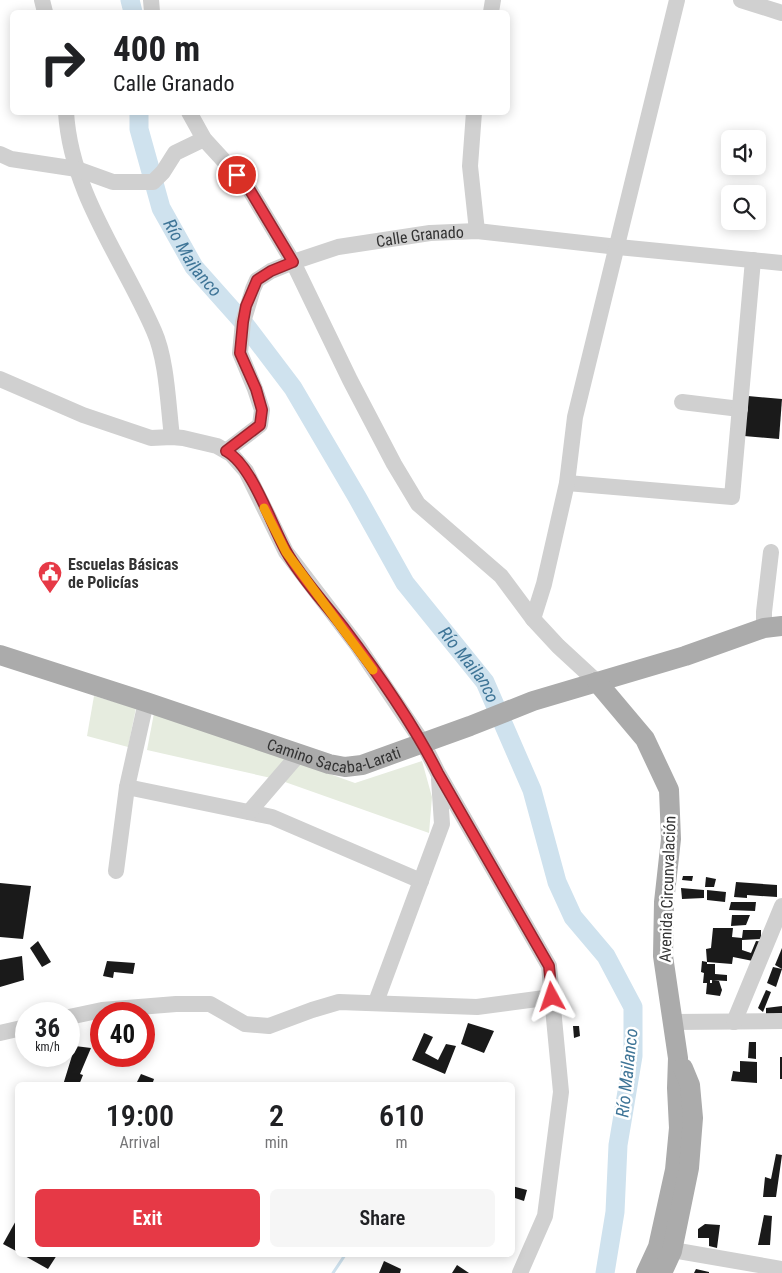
<!DOCTYPE html>
<html lang="en">
<head>
<meta charset="utf-8">
<style>
	:root { --surface:#fff; --page:#f6f6f6; --text:#202124; --muted:#757577; --accent:#e63946 }
	body { margin:0; font-family:"Roboto Condensed",sans-serif; background:var(--page); color:var(--text); height:100vh; display:flex; flex-direction:column; font-size:19px; white-space:nowrap }
	* { box-sizing:border-box; margin:0 }
	p { font-size:16px; color:var(--muted) }
	.icon { flex:none; width:28px; height:28px; fill:none; stroke:currentColor; stroke-width:2; stroke-linecap:round; stroke-linejoin:round }
	.map { position:relative; flex:1; overflow:hidden }
	.sheet { position:absolute; left:15px; top:1082px; width:500px; height:175px; display:flex; flex-direction:column; background:var(--surface); border-radius:8px; box-shadow:0 2px 12px #0003 }
	.sheet>* { flex:none }
	.banner { position:absolute; left:10px; top:10px; width:500px; height:105px; border-radius:8px; box-shadow:0 2px 12px #0003; background:#fff; color:var(--text); overflow:hidden }
	.buttons { position:absolute; left:721px; top:130px; display:grid; gap:10px }
	.buttons a { display:grid; place-items:center; width:45px; height:45px; border-radius:8px; background:var(--surface); box-shadow:0 2px 12px #0003; font-size:25px }
	.speed { position:absolute; left:15px; top:1002px; display:flex; gap:10px; font-size:25px; font-weight:700; text-align:center }
	.speed>* { display:grid; place-content:center; width:65px; height:65px; border-radius:50%; background:var(--surface); box-shadow:0 2px 12px #0003; line-height:1 }
	.speed small { font-size:12px; font-weight:400 }
	.speed .limit { border:8px solid #d22; background:#fff; color:#111 }
	.pin { position:absolute; display:grid; place-items:center; width:42px; height:42px; color:#fff; margin:-21px; border:2px solid #fff; border-radius:50%; box-shadow:0 1px 5px #0007 }
	.me { position:absolute; width:55px; margin:-28px; rotate:355deg; stroke-linejoin:round; filter:drop-shadow(0 0 4px #0008) }
	.turn { display:flex; align-items:center; gap:18px; height:105px; padding:0 20px; font-size:22px }
	.turn .icon { width:65px; height:65px; stroke-width:2.5 }
	.turn b { display:block; font-size:35px; line-height:42px }
	.eta { display:flex; justify-content:space-evenly; align-items:center; height:85px; text-align:center }
	.eta b { font-size:30px; font-weight:600; line-height:35px }
	.cta { display:flex; gap:10px; margin-top:auto; padding:10px 20px }
	.cta a { flex:1; height:58px; border-radius:8px; background:var(--accent); color:#fff; font-size:20px; font-weight:600; line-height:58px; text-align:center }
	.cta a+a { background:var(--page); color:var(--text) }
	.map>svg:first-child { display:block }
	.green { fill:#e6ecdf }
	.lines { fill:none; stroke-linecap:round; stroke-linejoin:round }
	.stream { stroke:#cfe2ee; stroke-width:3 }
	.river { stroke:#cfe2ee; stroke-width:19 }
	.building { fill:#1a1a1a }
	.minor { stroke:#d0d0d0; stroke-width:16 }
	.major { stroke:#ababab; stroke-width:20 }
	.route-casing { stroke:#96252e; stroke-width:12 }
	.route { stroke:#e63946; stroke-width:9 }
	.slow { stroke:#f59e0b; stroke-width:9 }
	.labels { text-anchor:middle; stroke-width:5; stroke-linejoin:round; paint-order:stroke }
	.street-label { font-size:16px; fill:#333; stroke:#fff }
	.poi-label { font-size:16px; font-weight:bold; fill:#333; stroke:#fff; text-anchor:start }
	.water-label { font-size:18px; font-style:italic; fill:#3f7597; stroke:#fff }
</style>
</head>
<body>
<div class="map">
<svg width="782" height="1273" viewBox="0 0 782 1273">
	<rect width="100%" height="100%" fill="#fff"/>
	<g class="green">
		<polygon points="94,696 136,708 128,747 87,736"/>
		<polygon points="154,713 286,758 271,778 147,750"/>
		<polygon points="422,761 432,797 429,833 285,782 299,763 355,783"/>
	</g>
	<g class="lines">
		<polyline class="stream" points="333,1273 345,1255"/>
		<g class="river">
			<polyline points="130,0 133,12"/>
			<path id="s1" d="M139 112V129L161 208 194 267 243 322 293 388 357 497 405 583 485 682 532 790 557 882 573 917 606 956 633 1007V1056L618 1145 615 1212 605 1273"/>
		</g>
	</g>
	<g class="building">
		<polygon points="748,396 782,399 779,439 744,436"/>
		<polygon points="683,876 693,876 692,881 682,880"/>
		<polygon points="706,877 716,879 714,887 705,887"/>
		<polygon points="736,882 777,885 777,897 747,895 747,898 734,897"/>
		<polygon points="0,883 31,886 23,939 0,937"/>
		<polygon points="681,888 704,890 704,898 682,899"/>
		<polygon points="707,890 726,892 725,902 707,900"/>
		<polygon points="731,902 756,902 755,911 729,910"/>
		<polygon points="732,915 750,915 746,925 731,926"/>
		<polygon points="713,928 733,928 732,937 742,938 743,930 761,930 761,939 742,940 742,950 751,953 756,941 766,942 758,962 733,957 732,964 707,962 707,964 715,964 715,974 727,975 727,981 710,980 710,983 712,983 712,980 719,981 722,990 720,996 706,994 707,983 703,983 704,973 701,972 702,961 707,962 706,949 711,948"/>
		<polygon points="38,941 51,962 42,967 30,948"/>
		<polygon points="782,948 782,969 775,965"/>
		<polygon points="22,956 24,980 0,987 0,960"/>
		<polygon points="107,961 135,963 133,974 114,972 113,978 103,976"/>
		<polygon points="773,967 782,969 776,987 767,983"/>
		<polygon points="766,990 771,992 763,1012 758,1008"/>
		<polygon points="782,1006 782,1013 766,1015 766,1008"/>
		<polygon points="468,1023 494,1031 484,1053 461,1044"/>
		<polygon points="573,1026 579,1026 580,1036 574,1038"/>
		<polygon points="424,1033 433,1037 425,1053 438,1060 446,1044 456,1046 445,1074 412,1060"/>
		<polygon points="749,1042 756,1042 756,1059 748,1058"/>
		<polygon points="75,1046 91,1048 80,1074 83,1075 79,1085 63,1085"/>
		<rect x="780" y="1057" width="2" height="22"/>
		<polygon points="740,1061 757,1062 757,1083 731,1081 733,1071 740,1072"/>
		<polygon points="141,1074 154,1079 152,1085 136,1084"/>
		<polygon points="776,1154 782,1155 776,1197 763,1197 765,1177 771,1179"/>
		<polygon points="512,1186 527,1190 524,1201 512,1197"/>
		<polygon points="764,1215 772,1216 770,1245 758,1245"/>
		<polygon points="18,1217 18,1252 3,1244"/>
		<polygon points="705,1224 720,1225 717,1248 709,1246 709,1238 698,1238 698,1229"/>
		<polygon points="23,1255 57,1255 48,1269"/>
		<polygon points="384,1261 401,1269 400,1273 379,1273"/>
		<polygon points="457,1265 469,1273 452,1273"/>
		<polygon points="696,1269 709,1272 709,1273 694,1273"/>
	</g>
	<g class="lines">
		<g class="minor">
			<polyline points="42,0 45,12"/>
			<polyline points="151,0 152,12"/>
			<polyline points="741,0 782,13"/>
			<polyline points="491,12 493,0"/>
			<path d="M66 112C71 194 123 259 154 331 167 360 168 405 172 437"/>
			<polyline points="189,112 204,139 248,187 293,262 350,380 394,464 418,504 501,576 533,619 558,646 597,682"/>
			<polyline points="474,112 470,166 477,231"/>
			<polyline points="0,154 11,159 77,169 113,182 153,182 163,172 175,153 204,139"/>
			<polyline points="0,379 83,415 151,438 172,437 183,438 217,446 231,454 246,471 286,552 357,645 423,743 438,773 549,966 561,1092 545,1216 520,1273"/>
			<polyline points="682,402 740,409"/>
			<path id="s2" d="M226 451 260 425 262 410 255 389 240 353 243 322 253 289 257 280 271 271 293 262 338 247 430 233 477 231 618 247 782 263"/>
			<polyline points="567,483 732,497 753,260"/>
			<polyline points="533,619 544,584 567,483 575,417 677,0"/>
			<polyline points="764,628 764,612 771,552"/>
			<polyline points="127,787 272,817 421,881"/>
			<polyline points="249,812 299,754"/>
			<polyline points="116,871 127,787 146,702"/>
			<polyline points="376,1002 442,824 439,779"/>
			<polyline points="69,1017 102,1010 176,1004 210,1004 245,1024 269,1026 312,1010 339,1002 477,1007 552,997"/>
			<polyline points="673,1022 782,1021"/>
			<polyline points="734,1022 782,906"/>
			<polyline points="0,1033 26,1027"/>
			<polyline points="661,1248 782,1269"/>
		</g>
		<g class="major">
			<path id="s3" d="M0 655 146 702 329 764 345 767 362 765 470 726 533 701 685 656 764 628 782 626"/>
			<polyline points="597,682 645,739 669,790 671,839 664,902 663,956 678,1058 677,1088 679,1128 675,1170 658,1247 646,1273"/>
			<polyline points="662,1273 672,1251 689,1168 693,1118 690,1085 683,1068"/>
		</g>
	</g>
	<g class="lines">
		<defs>
			<path id="route" d="M237 175 248 187 293 262 271 271 257 280 246 306 243 322 240 353 256 389 262 410 260 425 226 451C252 465 271 524 286 551 301 578 324 602 343 627 377 672 413 723 438 773L549 966 552 997"/>
		</defs>
		<use href="#route" class="route-casing"/>
		<use href="#route" class="route"/>
		<polyline class="slow" points="264,508 286,552 373,670"/>
	</g>
	<defs>
		<symbol id="civic-pin" viewBox="-11 -11 22 30"><path d="M0 17L-7.5 6A9.5 9.5 0 1 1 7.5 6Z" fill="#e63946" stroke="#fff"/><path d="M-.6-6.5H3V-4.5H.6V-3L4-1V1h2V6H-6V1h2V-1L-.6-3ZM-1.2 2.5V6h2.4V2.5Z" fill="#fff"/></symbol>
	</defs>
	<g fill-rule="evenodd">
		<use href="#civic-pin" x="36" y="559" width="28" height="38"/>
	</g>
	<g class="labels">
		<g class="street-label">
			<text dy="6" stroke="none"><textPath href="#s2" startOffset="365">Calle Granado</textPath></text>
			<text dy="6" stroke="none"><textPath href="#s3" startOffset="351">Camino Sacaba-Larati</textPath></text>
			<text transform="translate(667 889) rotate(-88)" y="6">Avenida Circunvalación</text>
		</g>
		<g class="poi-label">
			<text x="68" y="570">Escuelas Básicas<tspan x="68" dy="18">de Policías</tspan></text>
		</g>
		<g class="water-label">
			<text dy="6" stroke="none"><textPath href="#s1" startOffset="158">Río Mailanco</textPath></text>
			<text dy="6" stroke="none"><textPath href="#s1" startOffset="652">Río Mailanco</textPath></text>
			<text transform="translate(627 1073) rotate(-84)" y="6">Río Mailanco</text>
		</g>
	</g>
</svg>
<div class="buttons">
<a><svg class="icon" aria-label="sound" viewBox="0 0 24 24"><path d="M4 9h4l5-4v14l-5-4H4zM17 9q2 3 0 6"/></svg></a>
<a><svg class="icon" aria-label="search" viewBox="0 0 24 24"><circle cx="10" cy="10" r="6"/><path d="M15 15l6 6"/></svg></a>
</div>
<div class="speed"><div>36<small>km/h</small></div><div class="limit">40</div></div>
<div class="pin" style="left:237px;top:175px;background:#d93025"><svg class="icon" aria-label="arrive" viewBox="0 0 24 24"><path d="M6 21V4h12l-3 4 3 4H6"/></svg></div>
<svg class="me" style="left:552px;top:997px" viewBox="-20 -20 40 40"><path d="M0-17L14 15 0 8-14 15z" fill="#e63946" stroke="#fff" stroke-width="4"/></svg>
<div class="banner">
<div class="turn"><svg class="icon" aria-label="right" viewBox="0 0 24 24"><path d="M7 20v-9h11M14 6l5 5-5 5"/></svg><div><b>400 m</b>Calle Granado</div></div>
</div>
<section class="sheet">
<div class="eta">
<div><b>19:00</b><p>Arrival</p></div>
<div><b>2</b><p>min</p></div>
<div><b>610</b><p>m</p></div>
</div>
<div class="cta"><a>Exit</a><a>Share</a></div>
</section>
</div>
</body>
</html>
